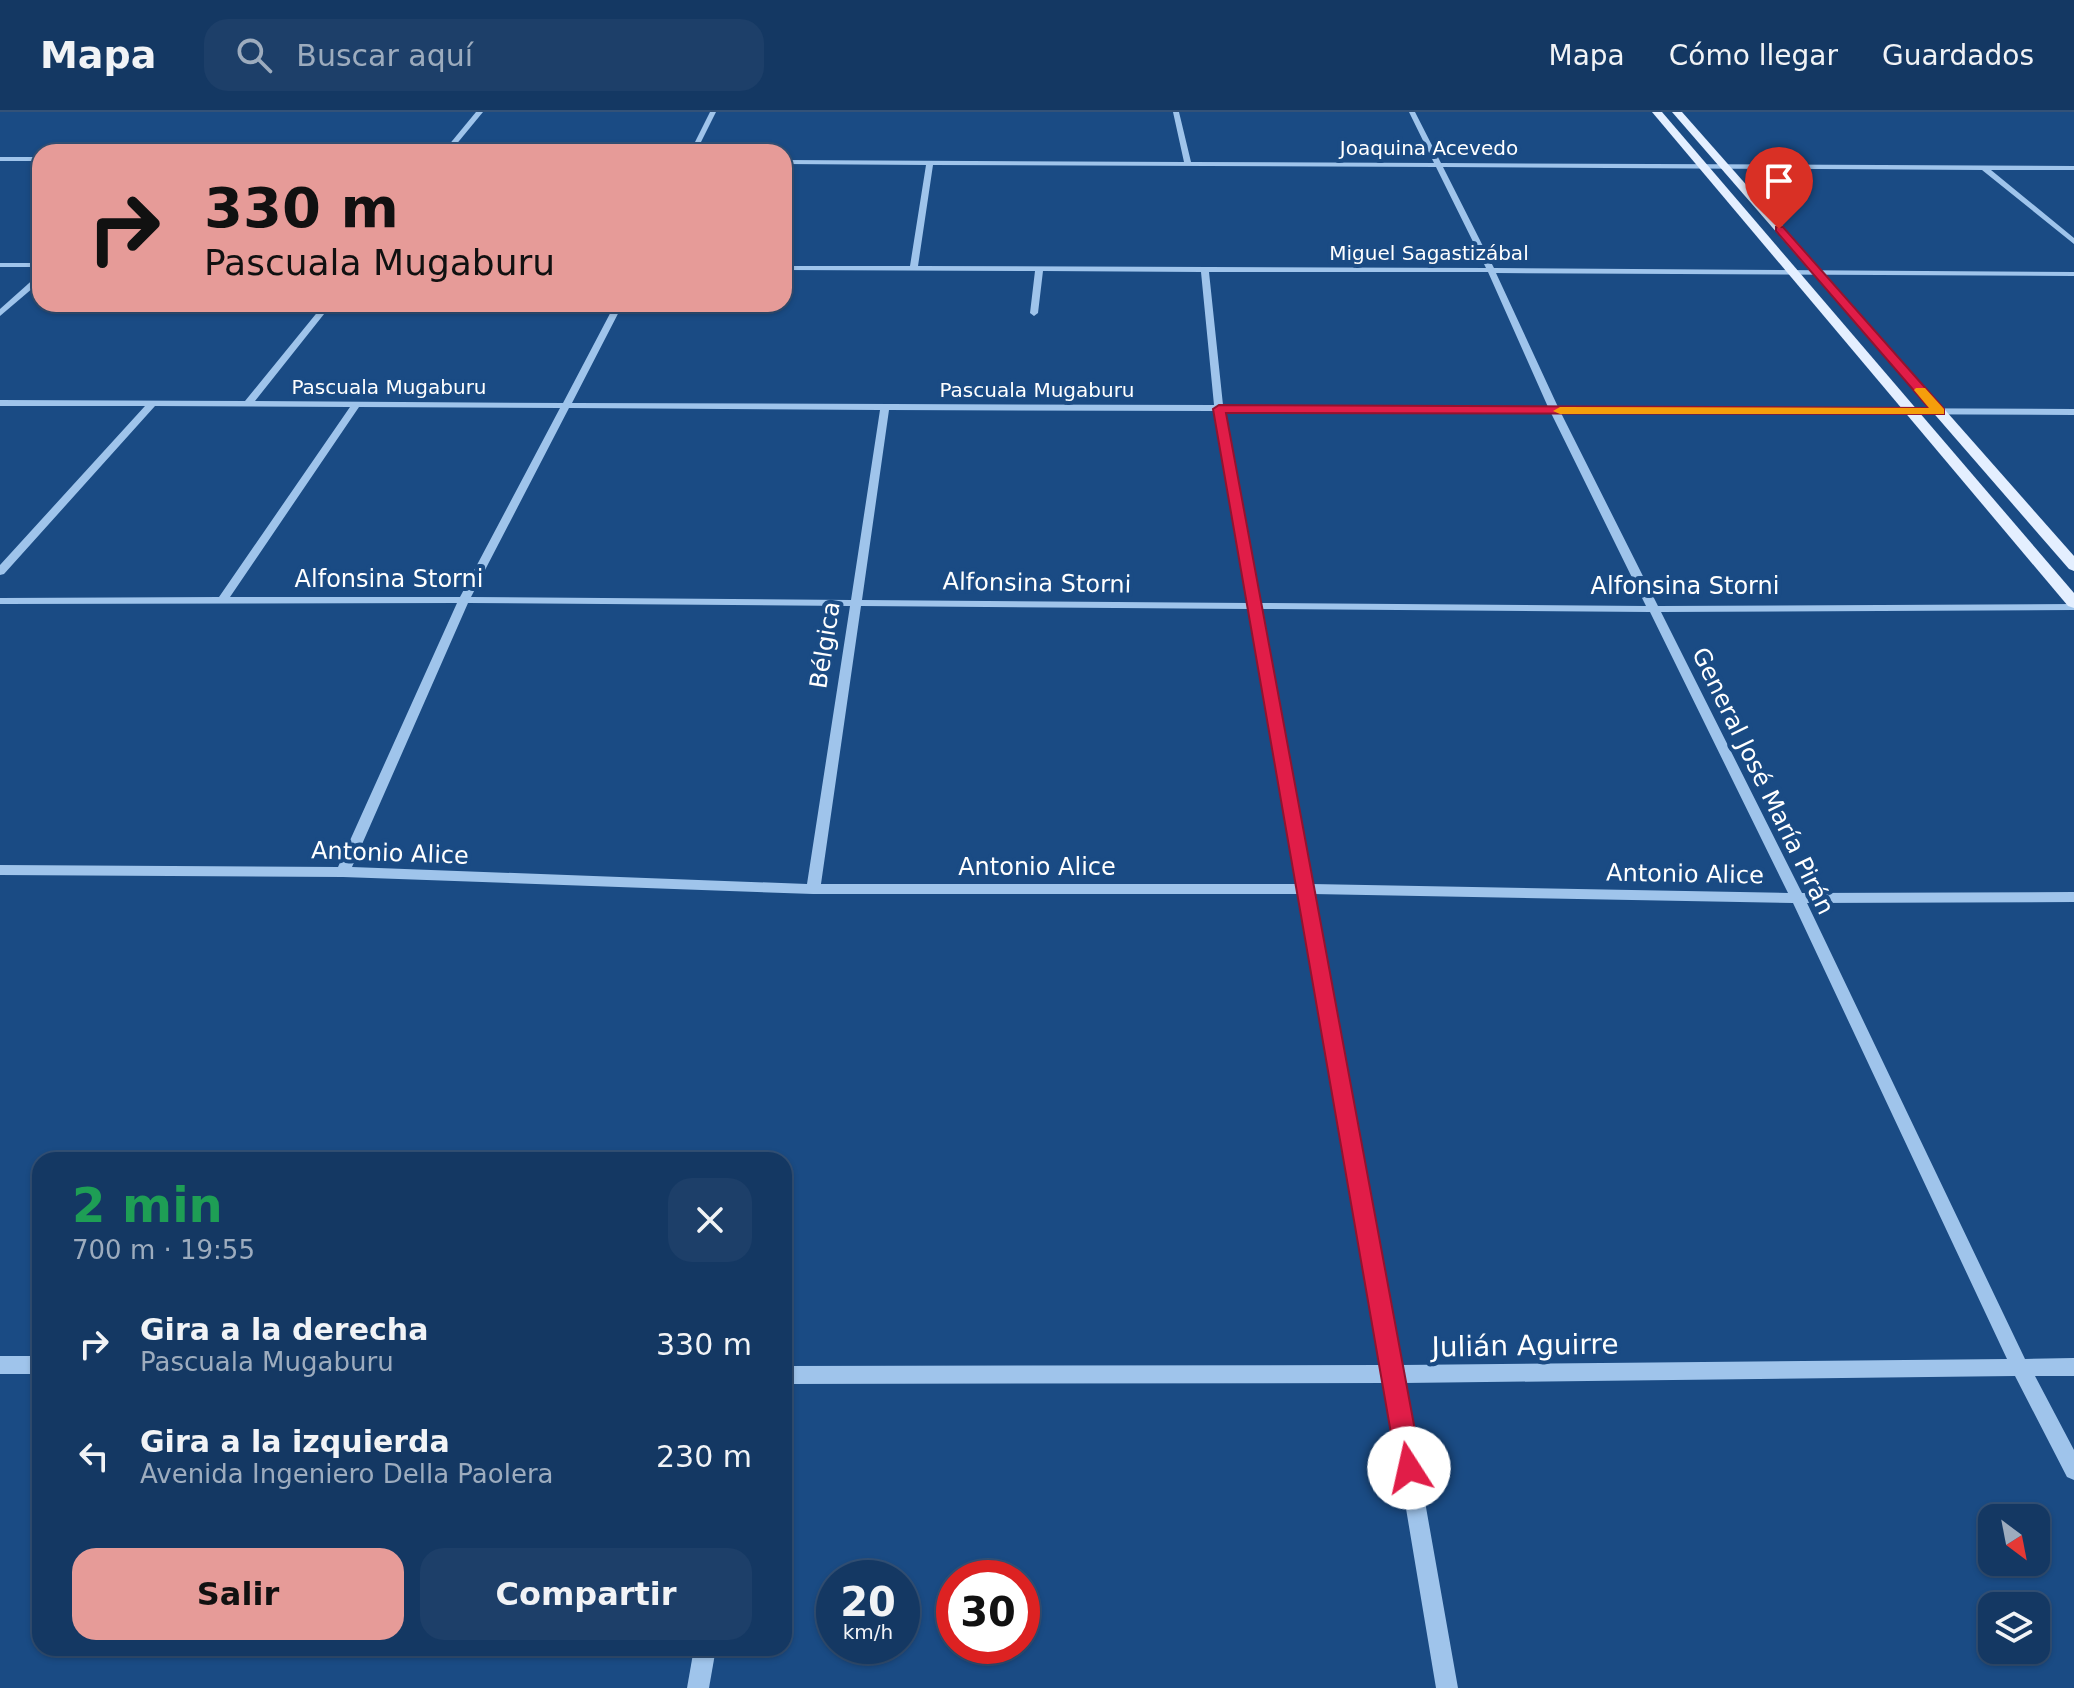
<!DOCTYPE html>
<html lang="es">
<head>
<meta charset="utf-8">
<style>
	:root { --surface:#143863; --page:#1d3f69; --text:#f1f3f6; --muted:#9dacbe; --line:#335278; --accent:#e69b98 }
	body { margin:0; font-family:"DejaVu Sans",sans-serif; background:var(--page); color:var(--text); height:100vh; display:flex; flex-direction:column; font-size:30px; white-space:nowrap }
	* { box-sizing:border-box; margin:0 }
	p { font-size:26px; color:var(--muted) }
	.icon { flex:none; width:44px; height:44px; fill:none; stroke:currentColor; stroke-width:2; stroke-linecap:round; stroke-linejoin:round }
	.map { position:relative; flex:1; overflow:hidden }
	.drawer { position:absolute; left:32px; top:1040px; width:760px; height:504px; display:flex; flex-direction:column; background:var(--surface); border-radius:24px; box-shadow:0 2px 6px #0004,0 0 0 2px var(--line) }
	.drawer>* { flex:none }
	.guide { position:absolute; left:32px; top:32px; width:760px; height:168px; border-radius:24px; box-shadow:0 2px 6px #0004,0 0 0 2px var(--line); background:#e69b98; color:#111; overflow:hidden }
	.needle { width:52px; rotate:148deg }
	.buttons { position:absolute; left:1978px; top:1392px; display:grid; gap:16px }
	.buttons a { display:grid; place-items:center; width:72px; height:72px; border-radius:16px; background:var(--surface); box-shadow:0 2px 6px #0004,0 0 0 2px var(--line); font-size:40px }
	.speed { position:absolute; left:816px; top:1448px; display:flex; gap:16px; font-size:40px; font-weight:700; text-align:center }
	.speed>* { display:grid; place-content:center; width:104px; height:104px; border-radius:50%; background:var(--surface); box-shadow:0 2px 6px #0004,0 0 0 2px var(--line); line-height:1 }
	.speed small { font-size:20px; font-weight:400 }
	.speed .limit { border:12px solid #d22; background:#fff; color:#111 }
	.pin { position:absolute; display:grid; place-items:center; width:68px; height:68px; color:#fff; margin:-82px -34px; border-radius:50% 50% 50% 0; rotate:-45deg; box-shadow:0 0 8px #0007 }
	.pin .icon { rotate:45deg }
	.me { position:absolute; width:88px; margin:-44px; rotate:350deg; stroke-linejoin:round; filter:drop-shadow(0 0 6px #0008) }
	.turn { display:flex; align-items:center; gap:28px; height:168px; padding:0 40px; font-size:36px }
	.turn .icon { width:104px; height:104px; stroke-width:2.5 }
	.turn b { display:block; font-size:56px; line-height:68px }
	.round { display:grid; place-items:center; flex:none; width:84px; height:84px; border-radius:24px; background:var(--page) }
	.headline { display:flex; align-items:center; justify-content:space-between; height:136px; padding:0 40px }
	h1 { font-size:48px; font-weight:600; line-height:60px; color:#1e9e55 }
	.button { display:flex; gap:16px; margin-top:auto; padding:16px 40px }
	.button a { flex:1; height:92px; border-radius:24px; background:var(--accent); color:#111; font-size:32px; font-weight:600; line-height:92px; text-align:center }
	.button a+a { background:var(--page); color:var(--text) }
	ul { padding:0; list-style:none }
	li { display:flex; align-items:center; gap:24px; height:112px; padding:0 40px }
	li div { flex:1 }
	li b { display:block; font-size:30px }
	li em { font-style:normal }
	header { display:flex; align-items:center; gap:48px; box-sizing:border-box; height:112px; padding:0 40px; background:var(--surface); border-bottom:2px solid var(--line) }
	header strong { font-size:38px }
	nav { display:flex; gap:44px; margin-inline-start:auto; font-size:28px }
	.search { width:560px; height:72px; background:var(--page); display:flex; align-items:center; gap:20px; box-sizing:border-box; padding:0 28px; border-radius:24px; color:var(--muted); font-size:30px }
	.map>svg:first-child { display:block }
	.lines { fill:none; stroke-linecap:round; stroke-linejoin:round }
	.minor { fill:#9fc4eb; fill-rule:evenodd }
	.major { fill:#e4efff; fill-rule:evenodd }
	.route { fill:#e11d48; stroke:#92132f; stroke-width:2 }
	.slow { fill:#f59e0b }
	.labels { text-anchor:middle; stroke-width:8; stroke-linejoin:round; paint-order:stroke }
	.far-street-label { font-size:20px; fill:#fff; stroke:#1a4b84 }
	.street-label { font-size:24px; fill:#fff; stroke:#1a4b84 }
	.near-street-label { font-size:28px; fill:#fff; stroke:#1a4b84 }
</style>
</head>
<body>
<header>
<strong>Mapa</strong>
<div class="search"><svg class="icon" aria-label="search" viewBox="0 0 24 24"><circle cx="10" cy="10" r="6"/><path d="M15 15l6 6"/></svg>Buscar aquí</div>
<nav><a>Mapa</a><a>Cómo llegar</a><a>Guardados</a></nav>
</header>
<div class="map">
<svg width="2074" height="1576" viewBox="0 0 2074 1576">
	<rect width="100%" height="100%" fill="#1a4b84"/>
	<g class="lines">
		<g class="minor">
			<polygon points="476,0 483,0 450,40 443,40"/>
			<polygon points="710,0 716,0 696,40 690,40"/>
			<path d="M1173 0H1179L1191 50 1434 51 1409 0H1415L1441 51 2074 54V58H1991L2074 126V132L1982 58 1443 55 1494 156 2074 160V164L1496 161 1558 295 2074 297V303L1561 301 1658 494 2074 492V498L1661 500 1802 781 2074 780V790L1807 791 2025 1247 2074 1246V1264H2035L2074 1338V1368L2067 1365 2015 1264 1404 1271 1458 1576H1436L1385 1271 784 1272V1254L1382 1253 1299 782H813L343 765 0 763V753L338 755 457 491 0 492V486L219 485 350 295 155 294 4 462 0 463V453L145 294H0V288L245 289 324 192H332L255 289 563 291 615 192H623L572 291 1214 293 1201 160 1043 159 1038 201 1034 204 1030 201 1035 159 784 158V154H910L926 53 784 52V48L1184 50ZM933 53 1436 55 1486 156 918 154ZM1209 160H1488L1548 295 1223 293ZM359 295 560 296 460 485H230ZM569 296 880 298 851 488 471 485ZM889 298 1215 299 1248 491 862 488ZM1224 299 1551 301 1646 494 1260 491ZM468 491 850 494 807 772 352 755ZM861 494 1249 497 1298 772H821ZM1261 497 1650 500 1788 781 1312 772ZM1313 782 1793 791 2007 1247 1401 1253Z"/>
			<rect x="0" y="45" width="40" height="4"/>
			<rect x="0" y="151" width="40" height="4"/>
			<polygon points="37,164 40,164 40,170 0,204 0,197"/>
			<rect x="0" y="1244" width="40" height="18"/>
			<polygon points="694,1536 716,1536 709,1576 687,1576"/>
		</g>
		<g class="major">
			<polygon points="1652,0 1662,0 2074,481 2074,496 2068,494"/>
			<polygon points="1672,0 1682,0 2074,444 2074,459 2069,457"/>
		</g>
	</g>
	<polygon class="route" points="1776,115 1783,115 1944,297 1944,302 1226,301 1422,1356 1418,1365 1409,1369 1401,1365 1397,1356 1213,297 1219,293 1929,296 1776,119"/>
	<polygon class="slow" points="1916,276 1925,276 1944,297 1944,302 1560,302 1553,299 1560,295 1929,296 1914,278"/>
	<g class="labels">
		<g class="far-street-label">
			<text x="1429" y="43">Joaquina Acevedo</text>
			<text x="1429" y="148">Miguel Sagastizábal</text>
			<text x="389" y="282">Pascuala Mugaburu</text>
			<text x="1037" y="285">Pascuala Mugaburu</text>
		</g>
		<g class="street-label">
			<text x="389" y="475">Alfonsina Storni</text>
			<text transform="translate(1037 471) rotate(1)" y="8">Alfonsina Storni</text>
			<text x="1685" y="482">Alfonsina Storni</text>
			<text transform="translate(825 533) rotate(-81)" y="8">Bélgica</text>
			<text transform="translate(1763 669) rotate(64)" y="8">General José María Pirán</text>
			<text transform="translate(390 741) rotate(2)" y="8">Antonio Alice</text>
			<text x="1037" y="763">Antonio Alice</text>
			<text transform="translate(1685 762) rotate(1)" y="8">Antonio Alice</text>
		</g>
		<g class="near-street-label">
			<text transform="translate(1525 1233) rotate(-1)" y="10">Julián Aguirre</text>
		</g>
	</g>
</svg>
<div class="buttons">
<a><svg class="needle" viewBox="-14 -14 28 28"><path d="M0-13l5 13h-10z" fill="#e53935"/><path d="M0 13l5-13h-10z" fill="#9dacbe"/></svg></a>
<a><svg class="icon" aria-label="layers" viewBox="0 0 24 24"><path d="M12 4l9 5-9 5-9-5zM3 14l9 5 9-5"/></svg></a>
</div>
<div class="speed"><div>20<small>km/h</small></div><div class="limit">30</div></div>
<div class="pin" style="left:1779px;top:117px;background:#d93025"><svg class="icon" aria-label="arrive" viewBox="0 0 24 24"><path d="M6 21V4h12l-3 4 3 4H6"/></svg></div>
<svg class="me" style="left:1409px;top:1356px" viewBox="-20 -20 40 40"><circle r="19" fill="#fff"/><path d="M0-13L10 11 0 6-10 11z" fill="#e11d48"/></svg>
<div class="guide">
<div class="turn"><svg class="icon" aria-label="right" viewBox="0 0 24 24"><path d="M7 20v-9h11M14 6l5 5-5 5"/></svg><div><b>330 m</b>Pascuala Mugaburu</div></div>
</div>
<section class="drawer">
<div class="headline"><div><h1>2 min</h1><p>700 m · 19:55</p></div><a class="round"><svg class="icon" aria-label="close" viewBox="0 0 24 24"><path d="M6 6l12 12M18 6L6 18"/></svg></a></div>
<ul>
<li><svg class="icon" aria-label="right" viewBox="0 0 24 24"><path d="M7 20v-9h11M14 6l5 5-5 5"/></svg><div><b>Gira a la derecha</b><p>Pascuala Mugaburu</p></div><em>330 m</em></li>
<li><svg class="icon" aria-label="left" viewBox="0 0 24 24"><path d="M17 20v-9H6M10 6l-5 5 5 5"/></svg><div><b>Gira a la izquierda</b><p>Avenida Ingeniero Della Paolera</p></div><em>230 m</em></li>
</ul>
<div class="button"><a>Salir</a><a>Compartir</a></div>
</section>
</div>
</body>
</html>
